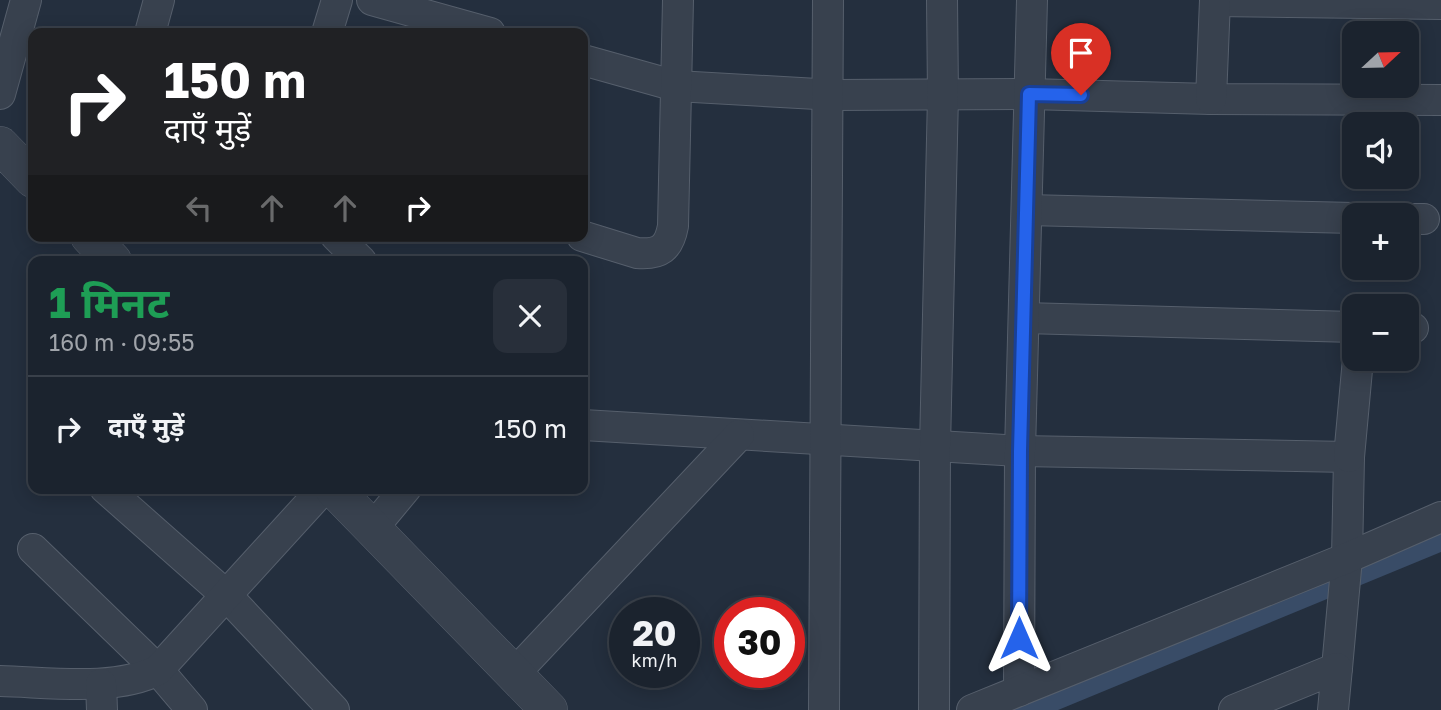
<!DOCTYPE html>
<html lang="hi">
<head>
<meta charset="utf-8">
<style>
	:root { --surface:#1b232e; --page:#282f3a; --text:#f1f3f6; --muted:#a0a4aa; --line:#39404a }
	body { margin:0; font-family:"Golos Text","Noto Sans Devanagari",sans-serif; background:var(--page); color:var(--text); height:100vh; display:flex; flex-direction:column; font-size:26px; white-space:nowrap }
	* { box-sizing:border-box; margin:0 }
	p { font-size:23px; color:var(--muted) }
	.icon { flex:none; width:38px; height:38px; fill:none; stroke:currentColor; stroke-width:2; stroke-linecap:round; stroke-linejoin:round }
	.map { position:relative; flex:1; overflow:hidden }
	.side { position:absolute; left:28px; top:256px; width:560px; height:238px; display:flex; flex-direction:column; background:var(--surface); border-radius:14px; box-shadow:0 4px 18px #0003,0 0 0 2px var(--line) }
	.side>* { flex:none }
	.guide { position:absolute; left:28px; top:28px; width:560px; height:214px; border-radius:14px; box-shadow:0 4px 18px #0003,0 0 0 2px var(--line); background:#202124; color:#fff; overflow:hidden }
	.needle { width:46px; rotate:68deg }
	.controls { position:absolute; left:1342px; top:21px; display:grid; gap:14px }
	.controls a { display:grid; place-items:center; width:77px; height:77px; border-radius:14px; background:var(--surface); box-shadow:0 4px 18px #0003,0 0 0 2px var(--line); font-size:35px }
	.speed { position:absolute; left:609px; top:597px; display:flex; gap:14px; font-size:35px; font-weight:700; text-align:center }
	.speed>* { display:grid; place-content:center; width:91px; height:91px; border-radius:50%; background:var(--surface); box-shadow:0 4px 18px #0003,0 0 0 2px var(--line); line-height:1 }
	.speed small { font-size:18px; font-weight:400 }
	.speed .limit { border:10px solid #d22; background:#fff; color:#111 }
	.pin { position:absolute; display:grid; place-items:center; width:60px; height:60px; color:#fff; margin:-72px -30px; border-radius:50% 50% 50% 0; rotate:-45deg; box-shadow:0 0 7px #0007 }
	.pin .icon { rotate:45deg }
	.me { position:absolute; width:77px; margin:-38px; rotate:0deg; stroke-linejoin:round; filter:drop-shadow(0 0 5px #0008) }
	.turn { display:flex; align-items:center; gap:24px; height:147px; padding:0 21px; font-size:32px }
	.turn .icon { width:91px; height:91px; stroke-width:2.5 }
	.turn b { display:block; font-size:49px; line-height:60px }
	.lanes { display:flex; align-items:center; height:66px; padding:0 21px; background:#0003; justify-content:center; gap:35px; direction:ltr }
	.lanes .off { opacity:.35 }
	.round { display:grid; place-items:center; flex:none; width:74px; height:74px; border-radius:14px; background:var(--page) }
	.overview { display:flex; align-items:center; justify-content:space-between; height:119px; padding:0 21px }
	h1 { font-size:42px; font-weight:700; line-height:52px; color:#1e9e55 }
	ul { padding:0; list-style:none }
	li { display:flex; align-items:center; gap:21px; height:105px; padding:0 21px; border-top:2px solid var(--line) }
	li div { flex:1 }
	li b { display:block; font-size:26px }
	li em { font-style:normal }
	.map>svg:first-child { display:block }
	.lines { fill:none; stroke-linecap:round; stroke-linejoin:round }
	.canal { stroke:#394c67; stroke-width:26 }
	.minor-casing { stroke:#565f6c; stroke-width:32 }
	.tertiary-casing { stroke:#565f6c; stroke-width:38 }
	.minor { stroke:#38414e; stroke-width:30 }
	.tertiary { stroke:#38414e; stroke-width:37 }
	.route-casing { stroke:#184099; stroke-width:18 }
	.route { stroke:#2563eb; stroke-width:12 }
</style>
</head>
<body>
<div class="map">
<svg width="1441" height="710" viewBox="0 0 1441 710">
	<rect width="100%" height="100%" fill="#242f3e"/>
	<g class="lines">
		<polyline class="canal" points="1024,710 1441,538"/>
		<defs>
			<g id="minor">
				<polyline points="372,0 490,33"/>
				<polyline points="1215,1 1441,4"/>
				<polyline points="150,33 159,0"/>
				<polyline points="327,33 337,0"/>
				<polyline points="583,60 676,86 835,95 1029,94 1211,99 1441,100"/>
				<polyline points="0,94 26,0"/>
				<polyline points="1211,99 1215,0"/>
				<polyline points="1027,210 1354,218"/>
				<polyline points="1407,219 1424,219"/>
				<polyline points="336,236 361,261"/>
				<path d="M582 236 637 253C660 255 669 248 673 226L678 0"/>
				<polyline points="1024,318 1354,327"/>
				<polyline points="1407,328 1413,328"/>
				<polyline points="583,425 1020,451 1349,457 1347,558 1337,668"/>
				<polyline points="1349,457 1358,359"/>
				<polyline points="105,488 226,595 334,710"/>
				<polyline points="372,529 406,488"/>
				<polyline points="33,549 158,670 192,710"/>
				<polyline points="514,674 739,435"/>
				<path d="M0 681C48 682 115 692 158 670L324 488"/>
				<polyline points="101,684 102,710"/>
				<polyline points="1019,691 1020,451 1032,0"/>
				<polyline points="824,710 828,0"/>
				<polyline points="934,710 935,447 943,95 942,0"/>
				<polyline points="972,710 1347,558 1441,517"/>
				<polyline points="1234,710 1337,668 1333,710"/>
			</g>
			<g id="tertiary">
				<polyline points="0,145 33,179"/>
				<polyline points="89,236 113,261"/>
				<polyline points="333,488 549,710"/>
			</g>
		</defs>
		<use href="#minor" class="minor-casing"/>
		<use href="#tertiary" class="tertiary-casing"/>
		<use href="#minor" class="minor"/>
		<use href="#tertiary" class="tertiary"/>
	</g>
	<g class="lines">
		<defs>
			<polyline id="route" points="1019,638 1020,451 1029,94 1081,95"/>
		</defs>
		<use href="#route" class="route-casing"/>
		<use href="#route" class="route"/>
	</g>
</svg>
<div class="controls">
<a><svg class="needle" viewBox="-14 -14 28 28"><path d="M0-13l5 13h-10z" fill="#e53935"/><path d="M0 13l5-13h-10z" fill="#a0a4aa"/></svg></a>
<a><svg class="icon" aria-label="sound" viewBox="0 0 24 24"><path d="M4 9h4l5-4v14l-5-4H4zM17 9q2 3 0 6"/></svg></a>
<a>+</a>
<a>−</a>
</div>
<div class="speed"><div>20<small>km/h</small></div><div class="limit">30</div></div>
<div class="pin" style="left:1081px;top:95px;background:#d93025"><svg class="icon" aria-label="arrive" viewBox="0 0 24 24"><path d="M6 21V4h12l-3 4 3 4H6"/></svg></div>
<svg class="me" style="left:1019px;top:638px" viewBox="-20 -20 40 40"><path d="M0-17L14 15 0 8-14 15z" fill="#2563eb" stroke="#fff" stroke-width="4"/></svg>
<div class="guide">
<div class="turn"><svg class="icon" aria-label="right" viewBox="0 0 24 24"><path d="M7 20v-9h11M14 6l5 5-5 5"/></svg><div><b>150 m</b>दाएँ मुड़ें</div></div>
<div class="lanes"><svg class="icon off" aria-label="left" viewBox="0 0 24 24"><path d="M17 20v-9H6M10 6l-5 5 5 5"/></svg><svg class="icon off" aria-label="ahead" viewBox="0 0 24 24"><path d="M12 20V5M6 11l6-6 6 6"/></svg><svg class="icon off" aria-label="ahead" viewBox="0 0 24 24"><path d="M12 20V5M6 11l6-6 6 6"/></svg><svg class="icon" aria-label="right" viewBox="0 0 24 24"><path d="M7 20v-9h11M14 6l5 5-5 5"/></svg></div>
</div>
<section class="side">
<div class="overview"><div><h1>1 मिनट</h1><p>160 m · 09:55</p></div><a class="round"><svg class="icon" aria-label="close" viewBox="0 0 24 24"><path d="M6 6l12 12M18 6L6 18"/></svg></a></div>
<ul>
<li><svg class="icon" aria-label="right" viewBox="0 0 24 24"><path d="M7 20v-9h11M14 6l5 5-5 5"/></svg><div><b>दाएँ मुड़ें</b></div><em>150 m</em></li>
</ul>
</section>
</div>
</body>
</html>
